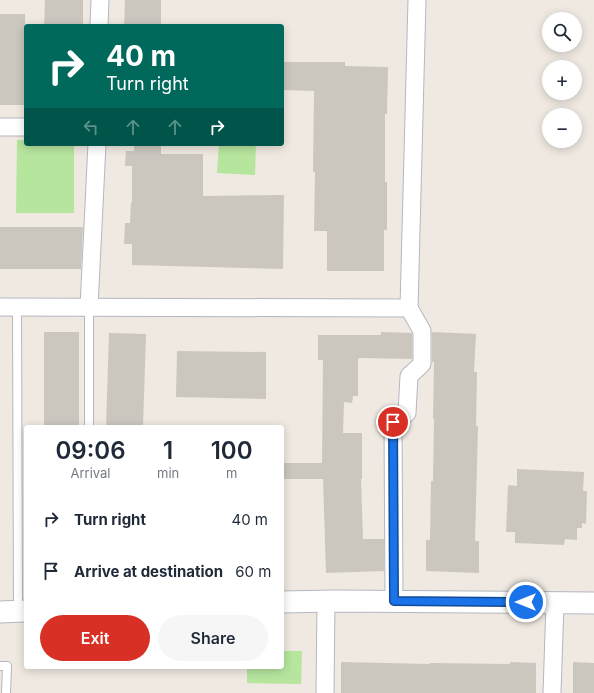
<!DOCTYPE html>
<html lang="en">
<head>
<meta charset="utf-8">
<style>
	:root { --surface:#fff; --page:#f6f6f7; --text:#1f2937; --muted:#747a83; --accent:#d93025 }
	body { margin:0; font-family:Inter,sans-serif; background:var(--page); color:var(--text); height:100vh; display:flex; flex-direction:column; font-size:15px; white-space:nowrap }
	* { box-sizing:border-box; margin:0 }
	p { font-size:13px; color:var(--muted) }
	.icon { flex:none; width:22px; height:22px; fill:none; stroke:currentColor; stroke-width:2; stroke-linecap:round; stroke-linejoin:round }
	.map { position:relative; flex:1; overflow:hidden }
	.panel { position:absolute; left:24px; top:425px; width:260px; height:244px; display:flex; flex-direction:column; background:var(--surface); border-radius:4px; box-shadow:0 2px 10px #0003 }
	.panel>* { flex:none }
	.top-card { position:absolute; left:24px; top:24px; width:260px; height:122px; border-radius:4px; box-shadow:0 2px 10px #0003; background:#00695c; color:#fff; overflow:hidden }
	.buttons { position:absolute; left:542px; top:12px; display:grid; gap:8px }
	.buttons a { display:grid; place-items:center; width:40px; height:40px; border-radius:50%; background:var(--surface); box-shadow:0 2px 10px #0003; font-size:20px }
	.pin { position:absolute; display:grid; place-items:center; width:34px; height:34px; color:#fff; margin:-17px; border:2px solid #fff; border-radius:50%; box-shadow:0 1px 4px #0007 }
	.me { position:absolute; width:44px; margin:-22px; rotate:270deg; stroke-linejoin:round; filter:drop-shadow(0 0 3px #0008) }
	.turn { display:flex; align-items:center; gap:14px; height:84px; padding:0 16px; font-size:18px }
	.turn .icon { width:52px; height:52px; stroke-width:2.5 }
	.turn b { display:block; font-size:28px; line-height:34px }
	.lanes { display:flex; align-items:center; height:38px; padding:0 16px; background:#0003; justify-content:center; gap:20px; direction:ltr }
	.lanes .off { opacity:.35 }
	.eta { display:flex; justify-content:space-evenly; align-items:center; height:68px; text-align:center }
	.eta b { font-size:24px; font-weight:600; line-height:28px }
	.cta { display:flex; gap:8px; margin-top:auto; padding:8px 16px }
	.cta a { flex:1; height:46px; border-radius:24px; background:var(--accent); color:#fff; font-size:16px; font-weight:600; line-height:46px; text-align:center }
	.cta a+a { background:var(--page); color:var(--text) }
	ul { padding:0; list-style:none }
	li { display:flex; align-items:center; gap:12px; height:52px; padding:0 16px }
	li div { flex:1 }
	li b { display:block; font-size:15px }
	li em { font-style:normal }
	.map>svg:first-child { display:block }
	.green { fill:#b6e59e }
	.building { fill:#cbc7bf }
	.lines { fill:none; stroke-linecap:round; stroke-linejoin:round }
	.service-casing { stroke:#b4b7c1; stroke-width:10 }
	.minor-casing { stroke:#b4b7c1; stroke-width:19 }
	.tertiary-casing { stroke:#b4b7c1; stroke-width:23 }
	.service { stroke:#fff; stroke-width:8 }
	.minor { stroke:#fff; stroke-width:17 }
	.tertiary { stroke:#fff; stroke-width:21 }
	.route-casing { stroke:#114b97; stroke-width:10 }
	.route { stroke:#1a73e8; stroke-width:7 }
</style>
</head>
<body>
<div class="map">
<svg width="594" height="693" viewBox="0 0 594 693">
	<rect width="100%" height="100%" fill="#efe9e1"/>
	<g class="green">
		<polygon points="17,140 26,140 26,144 74,144 74,213 16,213"/>
		<polygon points="219,144 256,144 255,175 217,173"/>
		<polygon points="282,651 302,651 301,684 247,683 247,667 282,667"/>
	</g>
	<g class="building">
		<polygon points="45,0 83,0 83,26 44,26"/>
		<polygon points="125,0 161,0 161,26 124,26"/>
		<polygon points="0,14 25,14 26,105 0,105"/>
		<polygon points="282,62 345,62 345,66 388,67 387,114 385,114 385,182 387,182 387,230 384,230 384,271 327,271 327,231 314,231 315,172 313,172 314,91 282,90"/>
		<polygon points="134,144 161,144 161,154 203,154 203,196 284,195 283,269 132,265 132,244 124,244 125,223 130,223 131,202 132,202 132,166 125,166 126,151 134,151"/>
		<polygon points="0,227 83,227 81,269 0,269"/>
		<rect x="44" y="332" width="35" height="95"/>
		<polygon points="381,332 412,333 412,359 360,358 358,359 358,396 353,396 352,403 344,402 343,433 362,433 362,479 361,479 363,539 384,539 384,571 326,573 323,479 282,479 282,463 322,463 323,360 318,360 318,335 381,335"/>
		<polygon points="433,332 476,334 474,372 477,372 476,426 478,426 475,541 479,541 479,573 426,571 426,540 430,540 431,481 433,481 434,419 433,419 434,362 432,362 432,333"/>
		<polygon points="109,333 146,334 143,427 106,427"/>
		<polygon points="177,351 266,352 266,399 176,397"/>
		<polygon points="517,469 584,472 583,491 587,491 586,524 582,523 582,528 577,528 577,540 565,539 564,545 515,543 515,532 506,532 508,485 517,486"/>
		<polygon points="341,662 430,664 430,663 510,664 510,662 536,663 536,693 341,693"/>
		<polygon points="573,662 594,663 594,693 573,693"/>
	</g>
	<g class="lines">
		<defs>
			<g id="service">
				<polyline points="17,307 18,611"/>
				<polyline points="89,427 89,307"/>
				<polyline points="0,666 7,666 6,693"/>
			</g>
			<g id="minor">
				<polyline points="99,26 100,0"/>
				<polyline points="0,127 26,127"/>
				<polyline points="0,307 409,308 417,0"/>
				<polyline points="89,307 97,144"/>
				<polyline points="394,601 393,422 407,413 409,376 422,364 422,331 409,308"/>
				<polyline points="325,693 326,601"/>
				<polyline points="552,693 555,603"/>
			</g>
			<g id="tertiary">
				<polyline points="282,602 334,601 594,603"/>
				<polyline points="0,612 26,611"/>
			</g>
		</defs>
		<use href="#service" class="service-casing"/>
		<use href="#minor" class="minor-casing"/>
		<use href="#tertiary" class="tertiary-casing"/>
		<use href="#service" class="service"/>
		<use href="#minor" class="minor"/>
		<use href="#tertiary" class="tertiary"/>
	</g>
	<g class="lines">
		<defs>
			<polyline id="route" points="393,422 394,601 526,602"/>
		</defs>
		<use href="#route" class="route-casing"/>
		<use href="#route" class="route"/>
	</g>
</svg>
<div class="buttons">
<a><svg class="icon" aria-label="search" viewBox="0 0 24 24"><circle cx="10" cy="10" r="6"/><path d="M15 15l6 6"/></svg></a>
<a>+</a>
<a>−</a>
</div>
<div class="pin" style="left:393px;top:422px;background:#d93025"><svg class="icon" aria-label="arrive" viewBox="0 0 24 24"><path d="M6 21V4h12l-3 4 3 4H6"/></svg></div>
<svg class="me" style="left:526px;top:602px" viewBox="-20 -20 40 40"><circle r="17" fill="#1a73e8" stroke="#fff" stroke-width="3"/><path d="M0-11L8 9 0 5-8 9z" fill="#fff"/></svg>
<div class="top-card">
<div class="turn"><svg class="icon" aria-label="right" viewBox="0 0 24 24"><path d="M7 20v-9h11M14 6l5 5-5 5"/></svg><div><b>40 m</b>Turn right</div></div>
<div class="lanes"><svg class="icon off" aria-label="left" viewBox="0 0 24 24"><path d="M17 20v-9H6M10 6l-5 5 5 5"/></svg><svg class="icon off" aria-label="ahead" viewBox="0 0 24 24"><path d="M12 20V5M6 11l6-6 6 6"/></svg><svg class="icon off" aria-label="ahead" viewBox="0 0 24 24"><path d="M12 20V5M6 11l6-6 6 6"/></svg><svg class="icon" aria-label="right" viewBox="0 0 24 24"><path d="M7 20v-9h11M14 6l5 5-5 5"/></svg></div>
</div>
<section class="panel">
<div class="eta">
<div><b>09:06</b><p>Arrival</p></div>
<div><b>1</b><p>min</p></div>
<div><b>100</b><p>m</p></div>
</div>
<ul>
<li><svg class="icon" aria-label="right" viewBox="0 0 24 24"><path d="M7 20v-9h11M14 6l5 5-5 5"/></svg><div><b>Turn right</b></div><em>40 m</em></li>
<li><svg class="icon" aria-label="arrive" viewBox="0 0 24 24"><path d="M6 21V4h12l-3 4 3 4H6"/></svg><div><b>Arrive at destination</b></div><em>60 m</em></li>
</ul>
<div class="cta"><a>Exit</a><a>Share</a></div>
</section>
</div>
</body>
</html>
